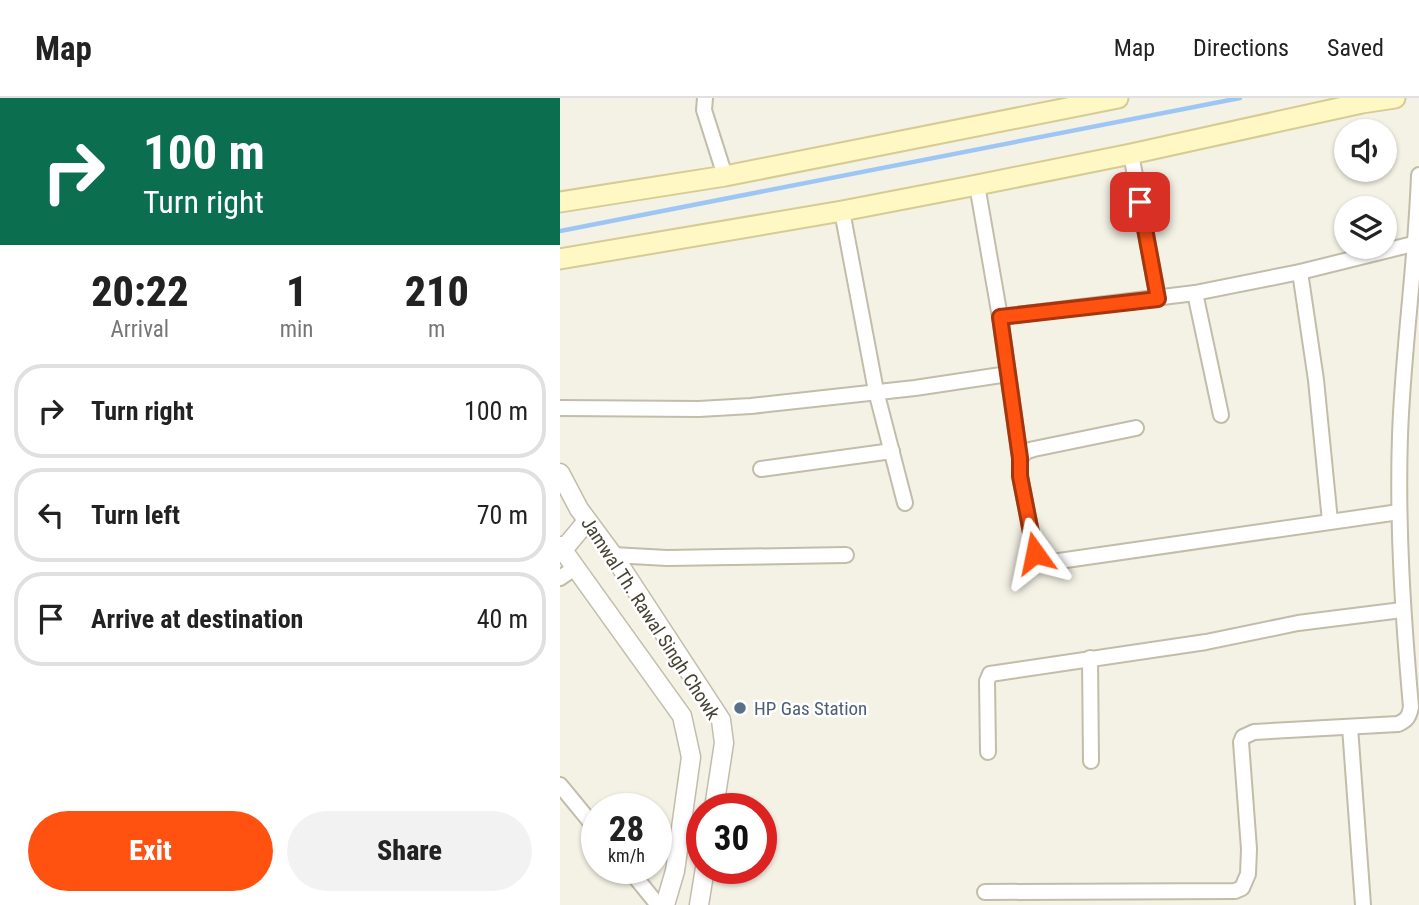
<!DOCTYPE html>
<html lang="en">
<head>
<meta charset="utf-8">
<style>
	:root { --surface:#fff; --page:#f2f2f2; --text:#222; --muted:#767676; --line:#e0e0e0; --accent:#ff5211 }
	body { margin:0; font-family:"Roboto Condensed",sans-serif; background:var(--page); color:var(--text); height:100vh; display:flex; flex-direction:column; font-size:26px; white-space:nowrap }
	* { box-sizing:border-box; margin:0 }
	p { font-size:23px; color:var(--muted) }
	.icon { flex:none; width:38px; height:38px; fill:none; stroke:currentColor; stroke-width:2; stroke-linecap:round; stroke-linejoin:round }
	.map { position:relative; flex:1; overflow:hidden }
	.side { display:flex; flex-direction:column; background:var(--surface); width:560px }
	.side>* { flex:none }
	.guide { background:#0b6e4f; color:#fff; overflow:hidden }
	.buttons { position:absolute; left:774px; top:21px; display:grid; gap:14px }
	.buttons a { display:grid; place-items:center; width:63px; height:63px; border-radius:50%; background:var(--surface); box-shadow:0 2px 5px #0004; font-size:35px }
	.speed { position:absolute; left:21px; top:695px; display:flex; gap:14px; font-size:35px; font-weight:700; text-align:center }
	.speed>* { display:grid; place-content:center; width:91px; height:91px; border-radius:50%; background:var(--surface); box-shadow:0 2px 5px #0004; line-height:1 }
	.speed small { font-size:18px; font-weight:400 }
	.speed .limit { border:10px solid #d22; background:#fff; color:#111 }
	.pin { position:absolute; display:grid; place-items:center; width:60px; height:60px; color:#fff; margin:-30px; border-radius:14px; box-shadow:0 4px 10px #0006 }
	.me { position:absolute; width:77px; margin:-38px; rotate:348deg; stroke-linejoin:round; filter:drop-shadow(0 0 5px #0008) }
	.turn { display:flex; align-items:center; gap:24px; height:147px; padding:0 28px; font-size:32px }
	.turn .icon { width:91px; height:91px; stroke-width:2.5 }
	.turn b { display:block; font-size:49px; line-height:60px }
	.eta { display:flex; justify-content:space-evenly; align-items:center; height:119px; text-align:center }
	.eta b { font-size:42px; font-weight:800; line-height:49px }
	.primary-button { display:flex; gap:14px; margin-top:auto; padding:14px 28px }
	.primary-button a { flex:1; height:80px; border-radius:42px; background:var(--accent); color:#fff; font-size:28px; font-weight:800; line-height:80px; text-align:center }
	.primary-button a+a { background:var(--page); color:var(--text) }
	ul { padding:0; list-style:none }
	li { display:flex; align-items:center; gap:21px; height:94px; margin:0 14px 10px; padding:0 14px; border:4px solid var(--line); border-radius:28px }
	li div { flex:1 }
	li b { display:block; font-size:26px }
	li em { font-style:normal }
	header { display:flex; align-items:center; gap:42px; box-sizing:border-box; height:98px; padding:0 35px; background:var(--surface); border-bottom:2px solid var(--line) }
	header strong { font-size:33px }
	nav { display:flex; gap:38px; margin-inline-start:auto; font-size:24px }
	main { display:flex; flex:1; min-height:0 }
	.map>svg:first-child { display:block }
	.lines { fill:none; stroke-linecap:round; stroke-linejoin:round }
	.stream { stroke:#9ec6f4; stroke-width:4.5 }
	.minor-casing { stroke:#c2bdaa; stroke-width:18 }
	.tertiary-casing { stroke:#c2bdaa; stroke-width:21 }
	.secondary-casing { stroke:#d6cc93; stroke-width:23 }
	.minor { stroke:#fff; stroke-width:14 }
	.tertiary { stroke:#fff; stroke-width:18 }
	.secondary { stroke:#fff8c4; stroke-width:19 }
	.route-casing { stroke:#a6350b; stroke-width:18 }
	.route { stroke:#ff5211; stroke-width:12 }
	.service-dot { fill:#5c6f8a; stroke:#fff; stroke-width:2.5 }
	.labels { text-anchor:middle; stroke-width:5; stroke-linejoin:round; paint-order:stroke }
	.street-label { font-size:19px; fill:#464234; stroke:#fff }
	.service-label { font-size:19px; fill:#4e5e75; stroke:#fff; text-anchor:start }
</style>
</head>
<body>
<header>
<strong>Map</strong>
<nav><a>Map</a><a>Directions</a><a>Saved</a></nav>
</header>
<main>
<section class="side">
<div class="guide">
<div class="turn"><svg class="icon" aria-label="right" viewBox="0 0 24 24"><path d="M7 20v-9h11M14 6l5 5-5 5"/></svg><div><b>100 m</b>Turn right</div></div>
</div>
<div class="eta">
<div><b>20:22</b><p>Arrival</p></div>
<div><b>1</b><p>min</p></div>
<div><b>210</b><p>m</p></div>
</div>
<ul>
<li><svg class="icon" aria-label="right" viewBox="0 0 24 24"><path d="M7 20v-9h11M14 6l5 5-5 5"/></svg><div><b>Turn right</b></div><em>100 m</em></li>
<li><svg class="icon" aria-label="left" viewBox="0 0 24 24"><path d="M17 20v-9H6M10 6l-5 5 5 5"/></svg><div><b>Turn left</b></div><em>70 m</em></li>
<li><svg class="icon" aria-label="arrive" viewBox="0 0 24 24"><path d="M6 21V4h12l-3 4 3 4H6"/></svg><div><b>Arrive at destination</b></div><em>40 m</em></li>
</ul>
<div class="primary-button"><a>Exit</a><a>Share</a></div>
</section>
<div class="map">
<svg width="859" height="807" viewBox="0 0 859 807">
	<rect width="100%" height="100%" fill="#f4f1e5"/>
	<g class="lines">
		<polyline class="stream" points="0,133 680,0"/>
		<defs>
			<g id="minor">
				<polyline points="145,0 144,12 165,78"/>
				<polyline points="571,56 598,200"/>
				<polyline points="417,87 440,219 460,360"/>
				<polyline points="282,113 316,293 345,405"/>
				<polyline points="740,174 756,282 770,423"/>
				<polyline points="635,195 661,317"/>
				<polyline points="440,219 635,195 740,174 857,145"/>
				<polyline points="0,310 139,311 191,308 355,290 448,276"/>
				<polyline points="576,330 474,351 467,353 460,360 460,378 475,455 479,462 492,464 839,414"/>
				<polyline points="201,371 332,353"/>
				<polyline points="53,457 107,460 286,457"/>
				<polyline points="0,480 16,469"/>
				<polyline points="530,560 531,663"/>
				<polyline points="790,629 803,807"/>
				<polyline points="428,654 427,583 430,576 646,544 738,525 842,512"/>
				<polyline points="0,687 37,732"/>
				<polyline points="68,770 98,807"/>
				<path d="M425 794 675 793 682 790 688 776 689 751 681 644 683 639 694 634 838 626C847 622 849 619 851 609 843 518 837 428 840 337 843 251 856 165 859 77"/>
			</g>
			<g id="tertiary">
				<polyline points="0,375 19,411 53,457 161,622 164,645 154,710"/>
				<polyline points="0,448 122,618 131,659 115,773 105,807"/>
				<polyline points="3,452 27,423"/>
				<polyline points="139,807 145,770"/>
			</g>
			<g id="secondary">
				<polyline points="0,104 165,78 558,0"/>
				<polyline points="0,161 282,113 417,87 571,56 802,5 835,0"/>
			</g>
		</defs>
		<use href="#minor" class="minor-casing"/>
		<use href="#tertiary" class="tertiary-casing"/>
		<use href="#secondary" class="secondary-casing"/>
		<use href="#minor" class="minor"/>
		<use href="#tertiary" class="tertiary"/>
		<use href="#secondary" class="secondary"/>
	</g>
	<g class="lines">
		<defs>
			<polyline id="route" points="475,455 460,378 460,360 440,219 598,201 580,104"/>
		</defs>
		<use href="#route" class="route-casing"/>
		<use href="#route" class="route"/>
	</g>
	<circle class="service-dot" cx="180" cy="610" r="7"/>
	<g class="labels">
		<g class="street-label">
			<text transform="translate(91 520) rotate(57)" y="7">Jamwal Th. Rawal Singh Chowk</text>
		</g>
		<g class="service-label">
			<text x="194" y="617">HP Gas Station</text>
		</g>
	</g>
</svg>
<div class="buttons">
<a><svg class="icon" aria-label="sound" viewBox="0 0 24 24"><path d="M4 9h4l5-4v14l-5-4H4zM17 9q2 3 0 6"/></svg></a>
<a><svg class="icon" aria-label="layers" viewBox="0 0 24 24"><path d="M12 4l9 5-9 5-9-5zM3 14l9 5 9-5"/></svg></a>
</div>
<div class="speed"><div>28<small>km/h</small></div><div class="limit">30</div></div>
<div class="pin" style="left:580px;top:104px;background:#d93025"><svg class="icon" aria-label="arrive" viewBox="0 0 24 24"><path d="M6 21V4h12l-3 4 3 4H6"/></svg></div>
<svg class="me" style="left:475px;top:455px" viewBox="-20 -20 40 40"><path d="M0-17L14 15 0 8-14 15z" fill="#ff5211" stroke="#fff" stroke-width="4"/></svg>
</div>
</main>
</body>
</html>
